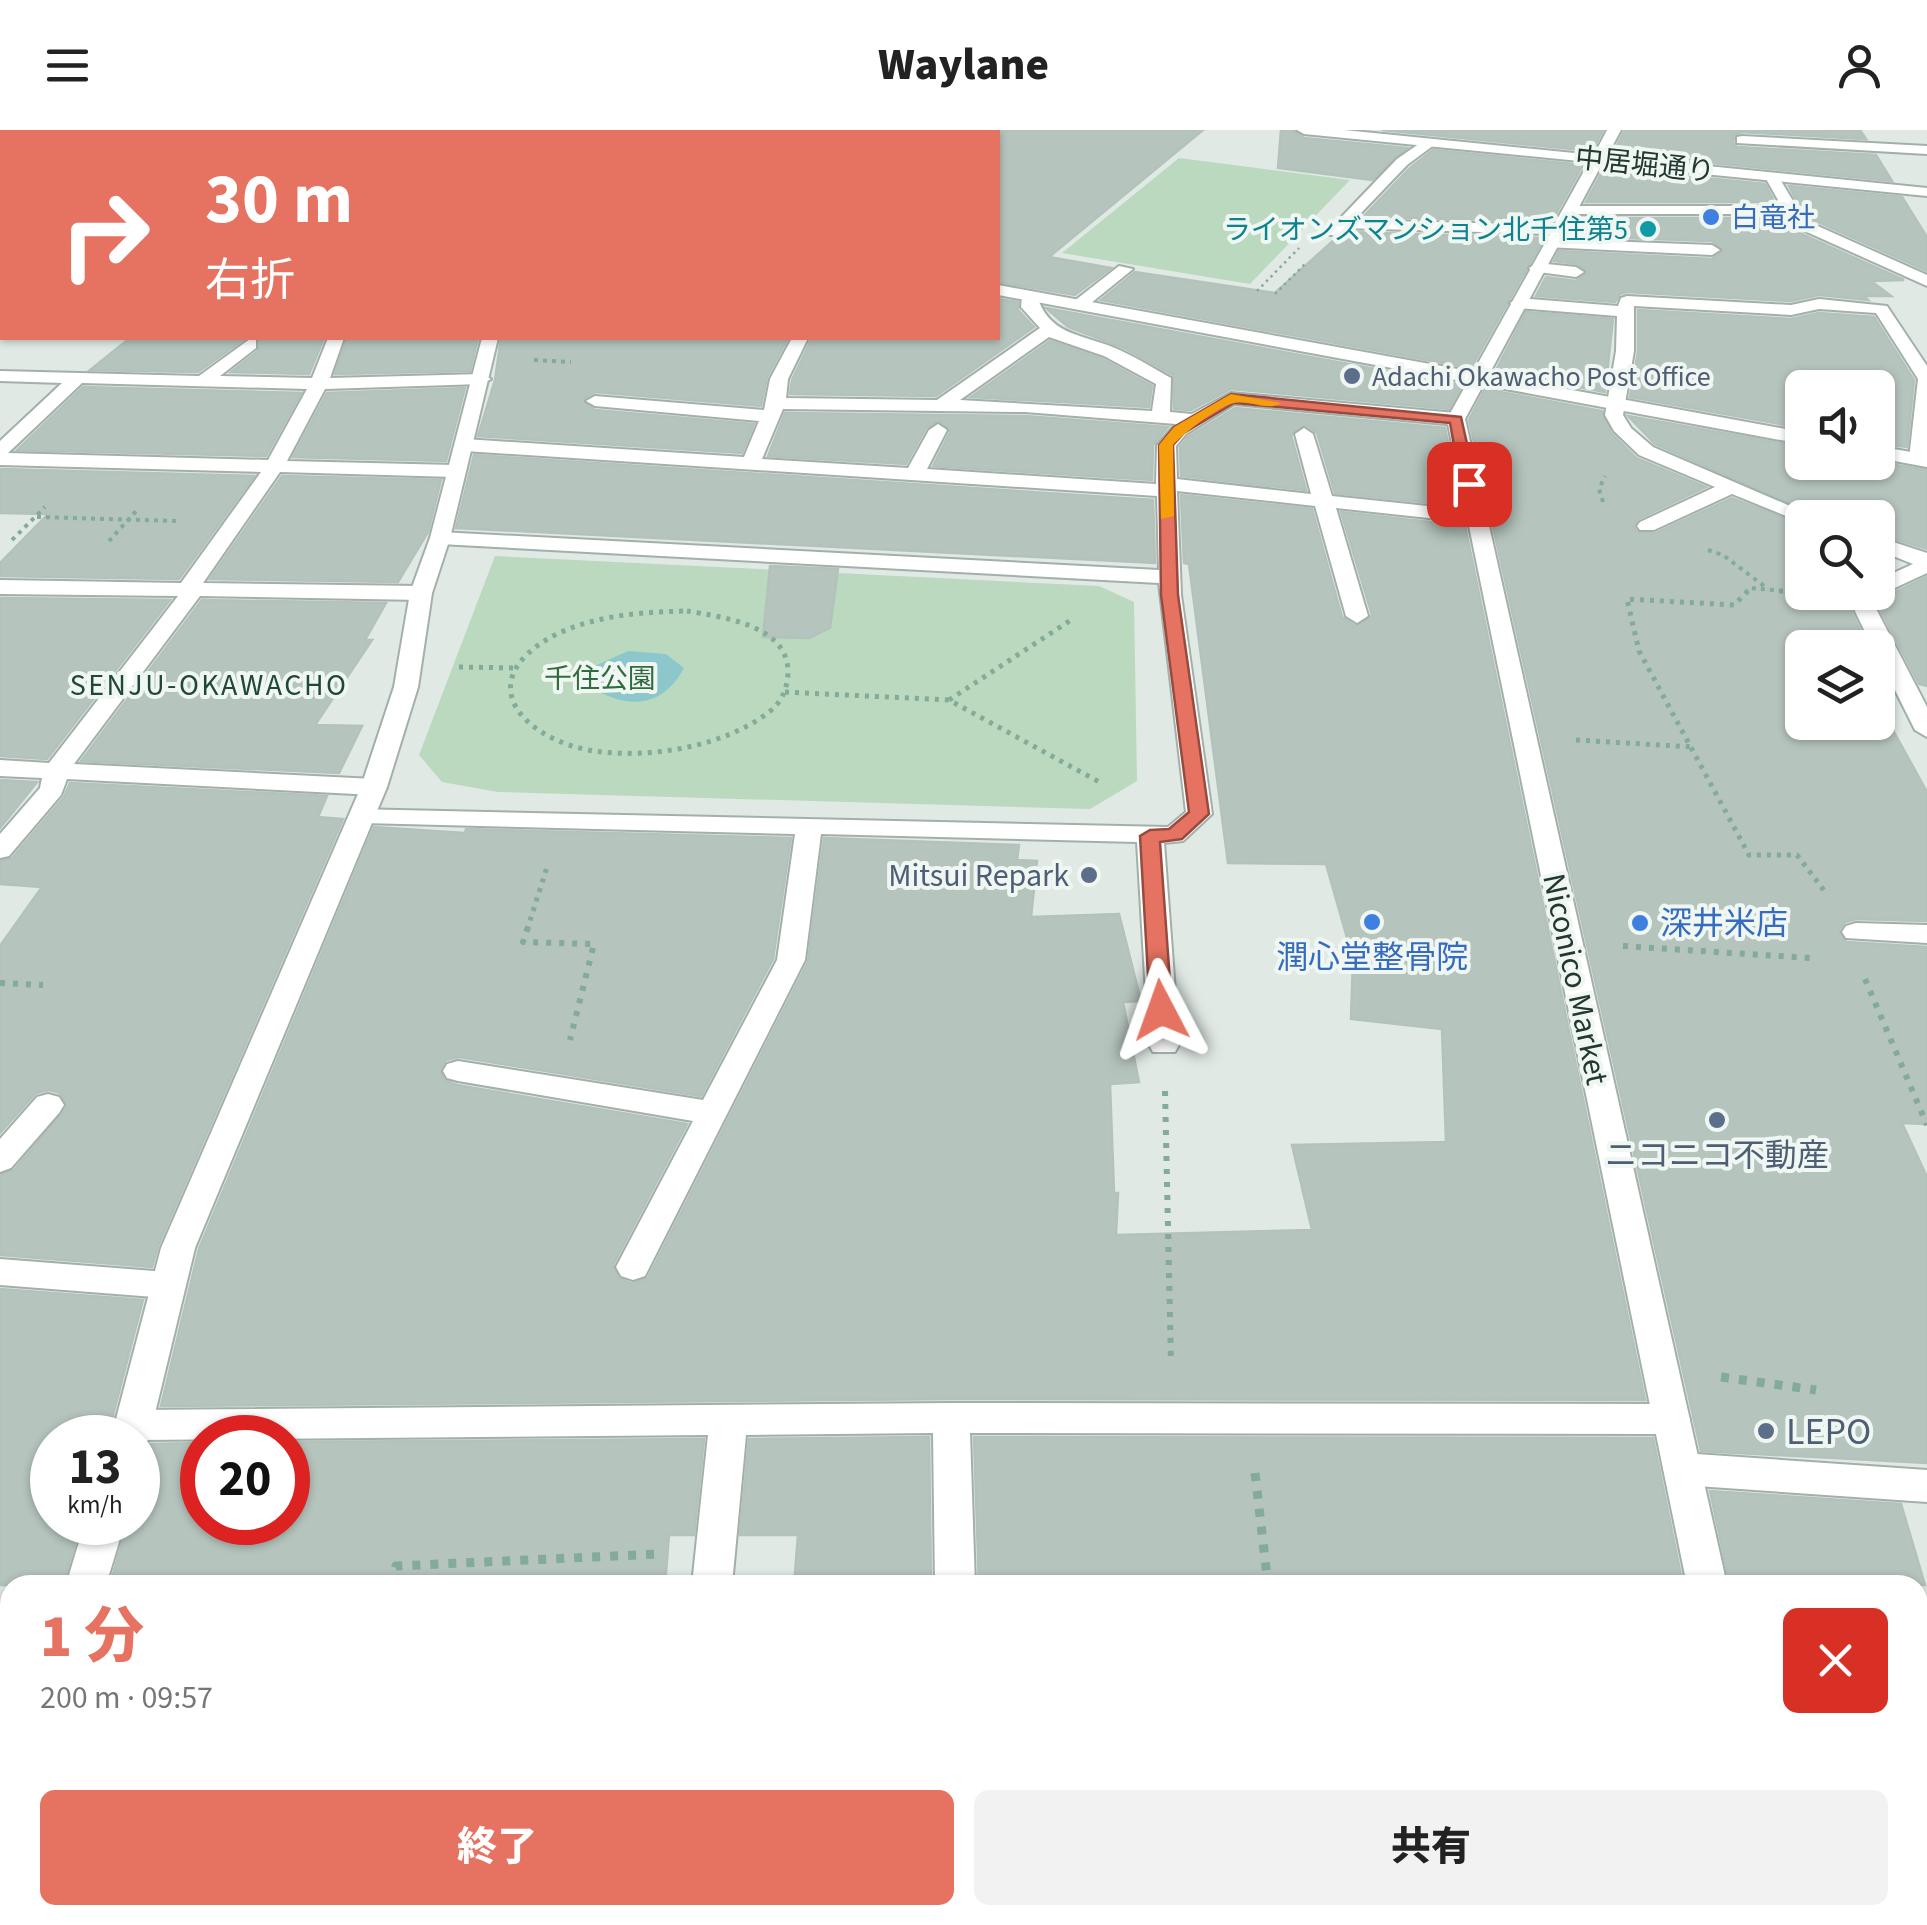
<!DOCTYPE html>
<html lang="ja">
<head>
<meta charset="utf-8">
<style>
	:root { --surface:#fff; --page:#f2f2f2; --text:#222; --muted:#767676; --accent:#e67361 }
	body { margin:0; font-family:"Source Sans 3","Noto Sans JP",sans-serif; background:var(--page); color:var(--text); height:100vh; display:flex; flex-direction:column; font-size:38px; white-space:nowrap }
	* { box-sizing:border-box; margin:0 }
	p { font-size:32px; color:var(--muted) }
	.icon { flex:none; width:55px; height:55px; fill:none; stroke:currentColor; stroke-width:2; stroke-linecap:round; stroke-linejoin:round }
	.map { position:relative; flex:1; overflow:hidden }
	.details { position:absolute; left:0px; top:1445px; width:1928px; height:350px; display:flex; flex-direction:column; background:var(--surface); border-radius:30px 30px 0 0; box-shadow:0 2px 8px #0004 }
	.details>* { flex:none }
	.banner { position:absolute; left:0px; top:0px; width:1000px; height:210px; box-shadow:0 2px 8px #0004; background:#e67361; color:#fff; overflow:hidden }
	.controls { position:absolute; left:1785px; top:240px; display:grid; gap:20px }
	.controls a { display:grid; place-items:center; width:110px; height:110px; border-radius:15px; background:var(--surface); box-shadow:0 2px 8px #0004; font-size:50px }
	.speed { position:absolute; left:30px; top:1285px; display:flex; gap:20px; font-size:50px; font-weight:700; text-align:center }
	.speed>* { display:grid; place-content:center; width:130px; height:130px; border-radius:50%; background:var(--surface); box-shadow:0 2px 8px #0004; line-height:1 }
	.speed small { font-size:25px; font-weight:400 }
	.speed .limit { border:15px solid #d22; background:#fff; color:#111 }
	.pin { position:absolute; display:grid; place-items:center; width:85px; height:85px; color:#fff; margin:-42px; border-radius:20px; box-shadow:0 5px 15px #0006 }
	.me { position:absolute; width:110px; margin:-55px; rotate:356deg; stroke-linejoin:round; filter:drop-shadow(0 0 8px #0008) }
	.turn { display:flex; align-items:center; gap:35px; height:210px; padding:0 40px; font-size:45px }
	.turn .icon { width:130px; height:130px; stroke-width:2.5 }
	.turn b { display:block; font-size:70px; line-height:85px }
	.round { display:grid; place-items:center; flex:none; width:105px; height:105px; border-radius:15px; background:var(--page) }
	.head { display:flex; align-items:center; justify-content:space-between; height:170px; padding:0 40px }
	h1 { font-size:60px; font-weight:800; line-height:75px; color:var(--accent) }
	.cta { display:flex; gap:20px; margin-top:auto; padding:20px 40px }
	.cta a { flex:1; height:115px; border-radius:15px; background:var(--accent); color:#fff; font-size:40px; font-weight:800; line-height:115px; text-align:center }
	.cta a+a { background:var(--page); color:var(--text) }
	header { display:flex; justify-content:space-between; align-items:center; height:130px; padding:0 40px; background:var(--surface); font-size:45px; font-weight:800 }
	.map>svg:first-child { display:block }
	.green { fill:#bad9bf }
	.water { fill:#8cc8cb; fill-rule:evenodd }
	.building { fill:#b5c4bd; stroke:#b3c2ba; stroke-width:2.5 }
	.lines { fill:none; stroke-linecap:round; stroke-linejoin:round }
	.service-casing { stroke:#a3b0aa; stroke-width:4 }
	.minor-casing { stroke:#a3b0aa; stroke-width:4 }
	.tertiary-casing { stroke:#a3b0aa; stroke-width:4 }
	.secondary-casing { stroke:#a0b4ab; stroke-width:4 }
	.path-far4 { stroke:#83ab9a; stroke-width:2.5; stroke-dasharray:2.5 4; stroke-linecap:butt }
	.path-far3 { stroke:#83ab9a; stroke-width:4; stroke-dasharray:4 5; stroke-linecap:butt }
	.path-far2 { stroke:#83ab9a; stroke-width:5; stroke-dasharray:4 6; stroke-linecap:butt }
	.path-far1 { stroke:#83ab9a; stroke-width:6; stroke-dasharray:5 8; stroke-linecap:butt }
	.path { stroke:#83ab9a; stroke-width:9; stroke-dasharray:8 10; stroke-linecap:butt }
	.service { fill:#fff; fill-rule:evenodd }
	.minor { fill:#fff; fill-rule:evenodd }
	.tertiary { fill:#fff; fill-rule:evenodd }
	.secondary { fill:#fff; fill-rule:evenodd }
	.route { fill:#e67361; stroke:#964b3f; stroke-width:2.5 }
	.slow { fill:#f59e0b }
	.shop-dot { fill:#3f7fe0; stroke:#f0f6f2; stroke-width:4 }
	.culture-dot { fill:#0f9aa8; stroke:#f0f6f2; stroke-width:4 }
	.service-dot { fill:#5c6f8a; stroke:#f0f6f2; stroke-width:4 }
	.labels { text-anchor:middle; stroke-width:8; stroke-linejoin:round; paint-order:stroke }
	.far-street-label { font-size:28px; fill:#223830; stroke:#f0f6f2 }
	.far-shop-label { font-size:28px; fill:#366cbe; stroke:#f0f6f2; text-anchor:start }
	.far-culture-label { font-size:28px; fill:#0d838f; stroke:#f0f6f2; text-anchor:end }
	.far-service-label { font-size:28px; fill:#4e5e75; stroke:#f0f6f2; text-anchor:start }
	.far-park-label { font-size:28px; fill:#306c40; stroke:#f0f6f2 }
	.far-neighbourhood-label { font-size:30px; letter-spacing:2.5px; fill:#20483a; stroke:#f0f6f2 }
	.service-label { font-size:32px; fill:#4e5e75; stroke:#f0f6f2; text-anchor:end }
	.shop-label { font-size:32px; fill:#366cbe; stroke:#f0f6f2; text-anchor:start }
	.street-label { font-size:32px; fill:#223830; stroke:#f0f6f2 }
	.near-service-label { font-size:38px; fill:#4e5e75; stroke:#f0f6f2; text-anchor:start }
</style>
</head>
<body>
<header><svg class="icon" aria-label="menu" viewBox="0 0 24 24"><path d="M4 6h16M4 12h16M4 18h16"/></svg>Waylane<svg class="icon" aria-label="person" viewBox="0 0 24 24"><circle cx="12" cy="8" r="4"/><path d="M4 21q1-7 8-7t8 7"/></svg></header>
<div class="map">
<svg width="1927" height="1795" viewBox="0 0 1927 1795">
	<rect width="100%" height="100%" fill="#e0e9e4"/>
	<g class="green">
		<polygon points="1179,28 1350,50 1250,154 1062,123"/>
		<polygon points="495,426 1099,456 1134,472 1137,651 1090,679 498,662 442,652 419,625"/>
	</g>
	<path class="water" d="M628 521 666 524 684 538C661 581 623 579 586 554L597 535ZM632 534 655 538 657 550 639 559 612 554 611 542Z"/>
	<g class="building">
		<polygon points="998,0 1203,0 1049,127 1111,138 1075,165 998,152"/>
		<polygon points="1281,0 1293,0 1304,8 1407,18 1372,50 1278,38"/>
		<polygon points="1382,0 1603,0 1592,21"/>
		<polygon points="1625,0 1860,0 1866,9 1742,2 1734,5 1733,13 1737,17 1876,25 1892,51 1613,23"/>
		<polygon points="1433,20 1583,35 1552,91 1363,87 1410,38"/>
		<polygon points="1604,38 1765,54 1773,69 1769,72 1586,72"/>
		<polygon points="1789,56 1902,67 1927,107 1927,141 1789,79 1797,72"/>
		<polygon points="1577,88 1766,88 1904,150 1871,151 1891,166 1864,166 1868,170 1819,165 1791,171 1627,162 1620,164 1615,172 1536,166 1546,147 1576,151 1588,143 1578,134 1554,131 1559,121 1712,129 1724,121 1712,111 1568,106"/>
		<polygon points="1348,102 1544,108 1471,238 1101,170 1135,142 1275,163 1335,109"/>
		<polygon points="998,169 1018,172 1018,180 1034,197 936,266 790,264 792,250 812,208 998,208"/>
		<polygon points="1046,178 1462,255 1449,279 1231,259 1191,280 1174,279 1173,245 1124,218 1068,197"/>
		<polygon points="1638,180 1791,189 1819,183 1874,187 1914,250 1907,317 1878,313 1878,258 1802,258 1802,298 1630,267 1638,222"/>
		<polygon points="1526,182 1613,189 1605,262 1495,242"/>
		<polygon points="130,208 246,208 198,242 90,240"/>
		<polygon points="259,208 324,208 309,244 231,242 258,221"/>
		<polygon points="347,208 478,208 470,241 335,244"/>
		<polygon points="501,208 788,208 767,247 761,276 595,262 582,270 595,280 754,294 742,323 478,306 495,250"/>
		<polygon points="1050,211 1102,229 1152,256 1149,277 971,267"/>
		<polygon points="83,257 301,263 266,326 17,320"/>
		<polygon points="465,258 446,331 293,327 327,263"/>
		<polygon points="1485,259 1602,281 1611,303 1636,328 1706,357 1638,389 1633,396 1637,402 1656,403 1732,368 1802,395 1802,462 1846,462 1845,469 1869,518 1802,518 1802,592 1878,592 1878,573 1927,662 1927,791 1856,789 1845,792 1839,800 1846,812 1927,817 1927,994 1902,993 1927,1047 1927,1333 1701,1321 1469,290"/>
		<polygon points="1235,278 1445,298 1461,376 1335,363 1317,303 1306,295 1291,305 1306,360 1181,346 1180,317 1188,307"/>
		<polygon points="785,283 1025,286 1168,297 1153,315 1152,350 933,336 950,302 940,291 926,298 906,334 768,326"/>
		<polygon points="1628,286 1802,317 1802,332 1878,332 1927,340 1927,419 1878,404 1878,388 1822,388 1655,314"/>
		<polygon points="474,325 1153,370 1155,433 456,398"/>
		<polygon points="0,339 254,346 179,449 0,446 0,433 48,384 0,383"/>
		<polygon points="282,346 441,350 428,402 398,452 210,449"/>
		<polygon points="1181,365 1312,379 1342,487 1355,496 1372,485 1341,382 1465,396 1645,1270 951,1269 161,1276 199,1119 374,697 465,703 466,699 791,708 773,829 701,966 459,927 446,930 440,939 444,950 457,955 687,994 613,1135 618,1148 632,1154 648,1148 808,832 824,708 1019,715 1017,730 1037,731 1031,787 1119,784 1141,871 1123,872 1139,952 1110,954 1114,1063 1118,1063 1116,1105 1312,1100 1292,1015 1446,1012 1442,899 1351,889 1353,829 1326,734 1228,733 1189,434 1184,433"/>
		<polygon points="770,436 838,439 830,498 809,508 763,507"/>
		<polygon points="1927,447 1927,556 1919,554 1876,471"/>
		<polygon points="0,468 170,470 47,629 0,626"/>
		<polygon points="202,470 386,473 365,510 372,510 315,595 362,596 339,643 81,631"/>
		<polygon points="0,650 37,652 0,698"/>
		<polygon points="70,653 327,666 318,687 343,689 158,1116 152,1137 0,1125 0,1045 14,1040 67,977 60,963 49,960 36,963 0,1003 0,816 42,757 0,754 0,731 12,728 64,667"/>
		<polygon points="0,1159 143,1170 107,1308 52,1308 52,1392 81,1392 63,1455 0,1455"/>
		<polygon points="929,1307 931,1455 794,1455 798,1405 740,1405 749,1309"/>
		<polygon points="974,1307 1653,1308 1683,1455 979,1455"/>
		<polygon points="704,1309 694,1405 669,1405 665,1455 110,1455 128,1392 138,1392 138,1324 144,1322 150,1314 202,1313 202,1392 288,1392 288,1312"/>
		<polygon points="1710,1361 1901,1374 1925,1455 1730,1455"/>
	</g>
	<g class="lines">
		<defs>
			<g id="service">
				<polygon points="1742,6 1927,16 1927,24 1737,13 1737,7"/>
				<polygon points="1426,9 1438,12 1407,35 1340,105 1330,105 1330,99 1397,29"/>
				<polygon points="1772,43 1777,44 1793,71 1782,80 1927,145 1927,156 1767,84 1571,84 1564,80 1571,76 1770,76 1778,70 1765,47"/>
				<polygon points="1551,109 1712,115 1720,120 1712,125 1546,117 1543,114"/>
				<polygon points="1537,133 1576,137 1584,142 1576,147 1531,141 1529,138"/>
				<polygon points="1119,136 1133,139 1085,178 1073,178 1073,172"/>
				<path d="M1030 161 1036 163C1048 205 1078 203 1115 218 1134 226 1153 238 1171 248L1170 282 1192 284 1231 263 1456 283 1465 289 1456 295 1234 274 1186 304 1176 316 1177 349 1311 364 1295 304 1304 298 1313 304 1332 366 1475 381 1485 387 1475 393 1336 378 1368 486 1357 493 1346 486 1315 376 1177 361 1181 465 1212 684 1183 711 1164 713 1179 915 1175 922H1153L1149 915 1137 712 821 704 805 830 645 1146 633 1150 621 1146 616 1137 693 991 458 951 447 948 443 941 447 934 458 931 703 970 777 830 795 704 363 693 350 685 354 679 1168 697 1186 682 1159 453 440 414 430 408 440 402 1159 440 1157 366 465 321 456 315 465 309 744 327 759 291 595 276 586 271 595 266 764 280 770 249 792 208H808L788 249 786 268 937 270 1040 198 1021 177 1022 166ZM1049 207 1104 226 1156 254 1152 281 960 270ZM783 279 1025 282 1176 294 1157 315 1156 354 927 339 947 300 938 294 929 300 908 338 762 329Z"/>
				<polygon points="1627,166 1791,175 1819,169 1887,176 1927,236 1927,331 1919,335 1909,329 1918,249 1876,183 1819,179 1791,185 1634,176 1634,221 1623,285 1631,298 1653,317 1818,388 1802,388 1801,392 1732,364 1654,400 1640,400 1637,396 1640,392 1715,357 1639,325 1614,301 1605,285 1616,221 1617,186 1518,178 1510,173 1518,168 1618,176 1621,168"/>
				<path d="M328 208H344L330 248 482 244 491 249 482 254 325 259 287 331 454 335 464 341 454 347 280 342 203 453 421 456 432 463 421 470 200 466 74 634 374 649 387 657 374 665 67 649 61 665 9 726 0 728V704L40 658 42 648 0 646V630L49 633 178 466 0 464V450L181 453 261 342 0 335V311L62 253 0 251V241L199 246 250 209 256 210V218L220 246 312 248ZM82 253 307 259 268 330 8 323Z"/>
				<polygon points="1878,407 1927,423 1927,443 1871,469 1927,577 1927,607 1915,600 1878,526 1878,518 1873,518 1848,467 1851,462 1878,462 1878,450 1913,434 1878,420"/>
				<polygon points="1856,793 1927,795 1927,813 1846,808 1842,802 1846,796"/>
				<polygon points="48,964 59,967 64,975 59,983 11,1038 0,1042 0,1009 37,967"/>
				<polygon points="0,1129 167,1142 179,1146 184,1155 179,1164 167,1168 0,1155"/>
				<polygon points="951,1273 1671,1274 1684,1278 1690,1289 1684,1300 1671,1304 970,1303 975,1455 935,1455 933,1303 746,1305 732,1455 692,1455 708,1305 138,1310 121,1306 115,1295 121,1284 134,1280"/>
				<polygon points="1682,1323 1927,1340 1927,1372 1682,1355 1668,1350 1663,1339 1668,1328"/>
				<polygon points="1918,1695 1927,1696 1927,1742 1918,1740"/>
				<polygon points="654,1785 700,1785 699,1795 653,1795"/>
			</g>
			<g id="minor">
				<polygon points="1297,0 1344,0 1594,25 1607,0 1621,0 1607,26 1927,58 1927,66 1602,34 1465,289 1727,1455 1687,1455 1447,289 1550,104 1342,98 1335,94 1342,90 1554,95 1589,32 1304,4"/>
				<polygon points="482,208 498,208 450,408 432,463 418,557 387,657 195,1118 149,1308 143,1319 138,1321 138,1308 111,1308 161,1118 361,657 394,557 410,463 430,408"/>
				<polygon points="85,1392 125,1392 106,1455 66,1455"/>
				<polygon points="10,1660 10,1744 0,1748 0,1664"/>
				<polygon points="1755,1785 1801,1785 1803,1795 1757,1795"/>
			</g>
			<g id="tertiary">
				<polygon points="998,155 1802,302 1802,314 998,165"/>
				<polygon points="1878,316 1927,325 1927,337 1878,328"/>
			</g>
			<polygon id="secondary" points="2,156 2,166 0,167 0,157"/>
		</defs>
		<use href="#service" class="service-casing"/>
		<use href="#minor" class="minor-casing"/>
		<use href="#tertiary" class="tertiary-casing"/>
		<use href="#secondary" class="secondary-casing"/>
		<g class="path-far4">
			<polyline points="819,0 838,2"/>
			<polyline points="84,2 89,0"/>
			<polyline points="211,2 216,0"/>
			<polyline points="453,2 458,0"/>
			<polyline points="926,2 930,0"/>
			<polyline points="1257,161 1299,118"/>
			<polyline points="1275,164 1305,134"/>
		</g>
		<g class="path-far3">
			<polyline points="534,230 571,232"/>
			<polyline points="1603,372 1599,359 1605,346"/>
			<polyline points="37,387 179,391"/>
			<polyline points="12,410 45,377"/>
			<polyline points="109,411 138,379"/>
			<polyline points="1708,420 1723,425 1768,459"/>
			<polyline points="1745,463 1750,458 1807,463"/>
		</g>
		<g class="path-far2">
			<polyline points="1748,461 1734,475 1627,469 1639,521 1749,725 1797,725 1826,763"/>
			<polyline points="1779,461 1817,464"/>
			<path d="M687 481C722 487 789 495 788 543 787 559 782 572 769 582 724 617 649 629 594 621 524 610 469 552 553 506 594 485 642 482 687 481Z"/>
			<polyline points="459,537 518,538"/>
			<polyline points="785,562 949,570 1103,654"/>
			<polyline points="949,570 1074,488"/>
			<polyline points="1576,610 1693,617"/>
			<polyline points="527,800 548,734"/>
		</g>
		<g class="path-far1">
			<polyline points="528,797 523,812 594,814 570,910"/>
			<polyline points="1623,816 1810,828"/>
			<polyline points="1865,849 1927,995"/>
			<polyline points="0,853 43,855"/>
			<polyline points="1165,961 1171,1233"/>
		</g>
		<g class="path">
			<polyline points="1721,1247 1816,1260"/>
			<polyline points="1255,1343 1268,1455"/>
			<polyline points="391,1455 396,1436 659,1424"/>
			<polyline points="1306,1785 1308,1795"/>
			<polyline points="323,1795 325,1785"/>
		</g>
		<use href="#service" class="service"/>
		<use href="#minor" class="minor"/>
		<use href="#tertiary" class="tertiary"/>
		<use href="#secondary" class="secondary"/>
	</g>
	<polygon class="route" points="1231,264 1461,287 1476,354 1469,359 1461,354 1450,293 1234,273 1184,303 1173,315 1178,465 1209,684 1182,709 1160,712 1172,880 1161,887 1150,880 1140,706 1150,700 1169,699 1189,682 1161,465 1159,315 1174,297"/>
	<path class="slow" d="M1231 264 1281 273C1267 282 1250 269 1234 273 1217 277 1184 303 1173 315L1174 386 1161 389 1159 315 1174 297Z"/>
	<g class="shop-dot">
		<circle cx="1711" cy="87" r="10"/>
		<circle cx="1372" cy="792" r="10"/>
		<circle cx="1640" cy="793" r="10"/>
	</g>
	<circle class="culture-dot" cx="1648" cy="99" r="10"/>
	<g class="service-dot">
		<circle cx="1352" cy="246" r="10"/>
		<circle cx="1089" cy="745" r="10"/>
		<circle cx="1717" cy="990" r="10"/>
		<circle cx="1766" cy="1301" r="10"/>
	</g>
	<g class="labels">
		<g class="far-street-label">
			<text transform="translate(1645 34) rotate(6)" y="10">中居堀通り</text>
		</g>
		<g class="far-shop-label">
			<text x="1731" y="97">白竜社</text>
		</g>
		<g class="far-culture-label">
			<text x="1628" y="109">ライオンズマンション北千住第5</text>
		</g>
		<g class="far-service-label">
			<text x="1372" y="256">Adachi Okawacho Post Office</text>
		</g>
		<g class="far-park-label">
			<text x="600" y="558">千住公園</text>
		</g>
		<g class="far-neighbourhood-label">
			<text x="209" y="565">SENJU-OKAWACHO</text>
		</g>
		<g class="service-label">
			<text x="1069" y="756">Mitsui Repark</text>
			<text x="1717" y="1036" text-anchor="middle">ニコニコ不動産</text>
		</g>
		<g class="shop-label">
			<text x="1660" y="804">深井米店</text>
			<text x="1372" y="838" text-anchor="middle">潤心堂整骨院</text>
		</g>
		<g class="street-label">
			<text transform="translate(1576 849) rotate(78)" y="11">Niconico Market</text>
		</g>
		<g class="near-service-label">
			<text x="1786" y="1314">LEPO</text>
		</g>
	</g>
</svg>
<div class="controls">
<a><svg class="icon" aria-label="sound" viewBox="0 0 24 24"><path d="M4 9h4l5-4v14l-5-4H4zM17 9q2 3 0 6"/></svg></a>
<a><svg class="icon" aria-label="search" viewBox="0 0 24 24"><circle cx="10" cy="10" r="6"/><path d="M15 15l6 6"/></svg></a>
<a><svg class="icon" aria-label="layers" viewBox="0 0 24 24"><path d="M12 4l9 5-9 5-9-5zM3 14l9 5 9-5"/></svg></a>
</div>
<div class="speed"><div>13<small>km/h</small></div><div class="limit">20</div></div>
<div class="pin" style="left:1469px;top:354px;background:#d93025"><svg class="icon" aria-label="arrive" viewBox="0 0 24 24"><path d="M6 21V4h12l-3 4 3 4H6"/></svg></div>
<svg class="me" style="left:1161px;top:880px" viewBox="-20 -20 40 40"><path d="M0-17L14 15 0 8-14 15z" fill="#e67361" stroke="#fff" stroke-width="4"/></svg>
<div class="banner">
<div class="turn"><svg class="icon" aria-label="right" viewBox="0 0 24 24"><path d="M7 20v-9h11M14 6l5 5-5 5"/></svg><div><b>30 m</b>右折</div></div>
</div>
<section class="details">
<div class="head"><div><h1>1 分</h1><p>200 m · 09:57</p></div><a class="round" style="background:#d93025;color:#fff"><svg class="icon" aria-label="close" viewBox="0 0 24 24"><path d="M6 6l12 12M18 6L6 18"/></svg></a></div>
<div class="cta"><a>終了</a><a>共有</a></div>
</section>
</div>
</body>
</html>
